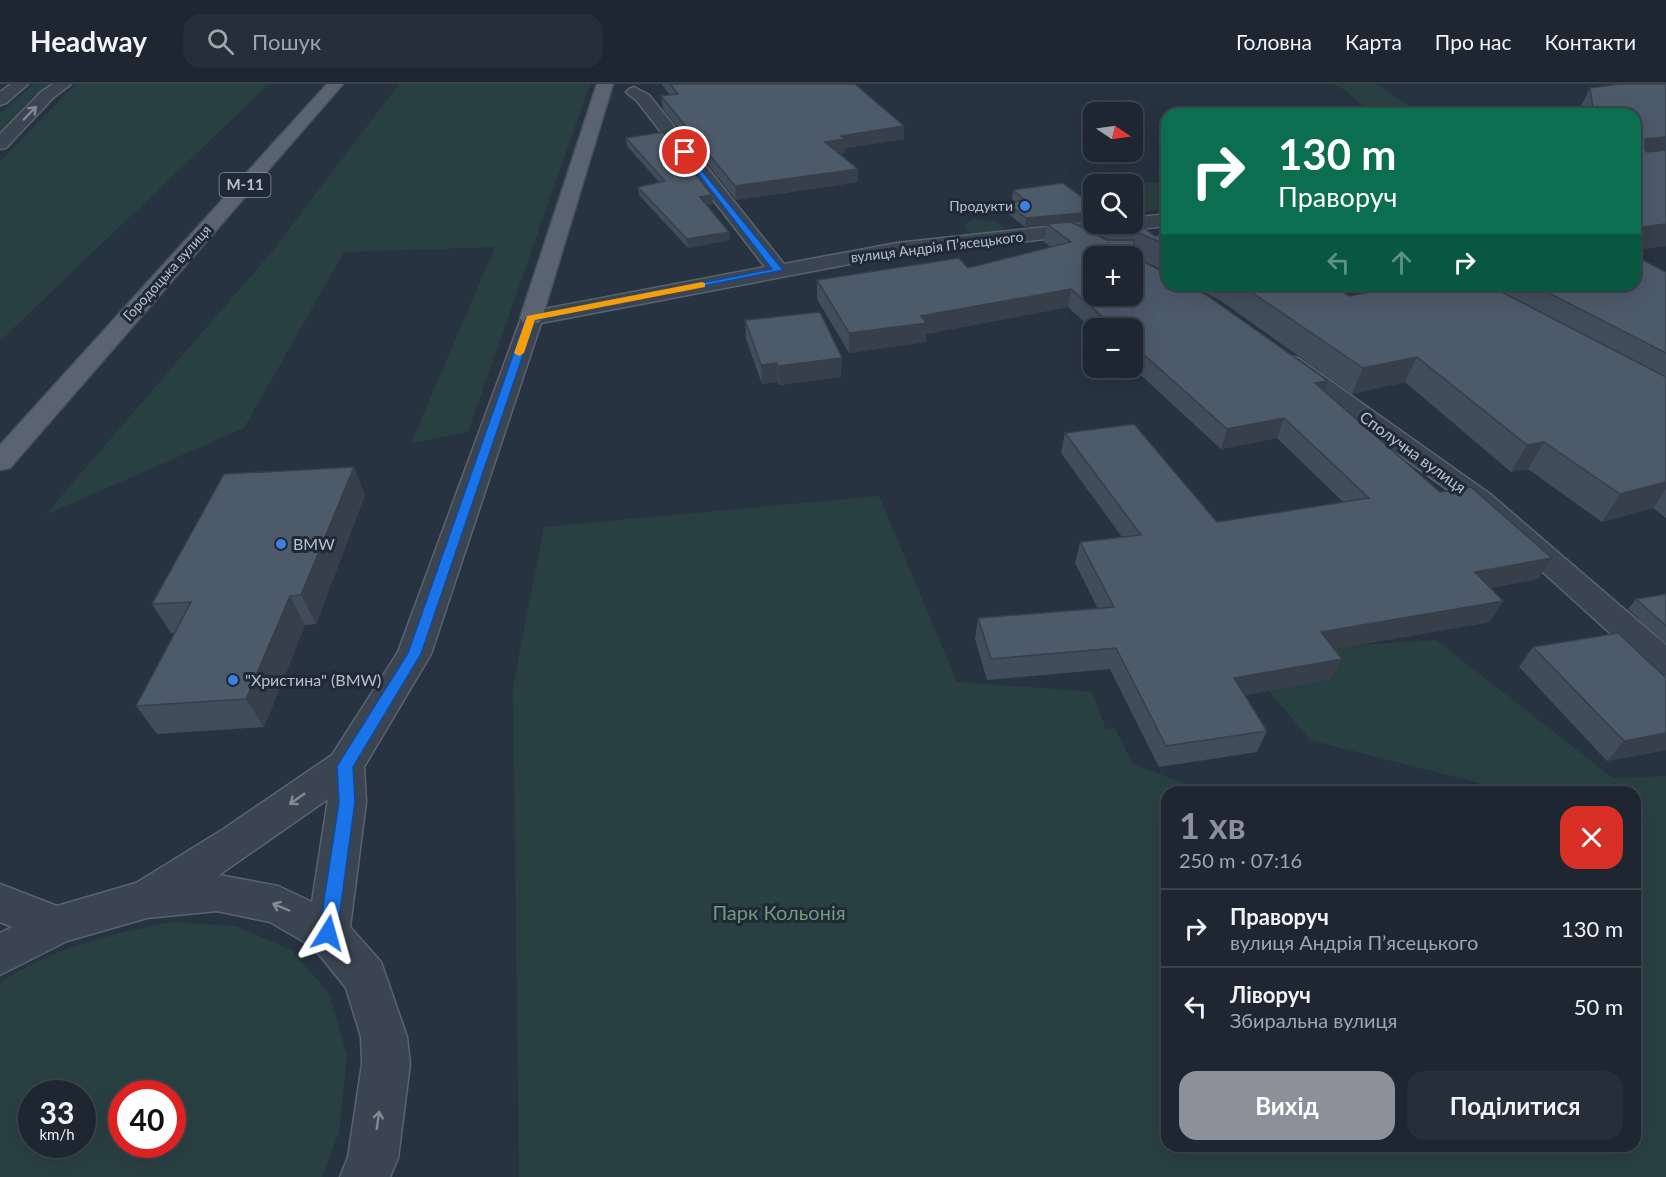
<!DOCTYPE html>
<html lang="uk">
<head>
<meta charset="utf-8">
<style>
	:root { --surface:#1d2631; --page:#252e39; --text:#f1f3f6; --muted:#a0a5ab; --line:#3b434d; --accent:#8c9099 }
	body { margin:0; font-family:Lato,sans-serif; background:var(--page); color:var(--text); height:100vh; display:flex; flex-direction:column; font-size:22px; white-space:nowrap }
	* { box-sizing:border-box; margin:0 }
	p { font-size:20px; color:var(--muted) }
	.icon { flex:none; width:33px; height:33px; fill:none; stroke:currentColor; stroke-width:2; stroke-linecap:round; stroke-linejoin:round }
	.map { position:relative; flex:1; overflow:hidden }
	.drawer { position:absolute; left:1161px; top:702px; width:480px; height:366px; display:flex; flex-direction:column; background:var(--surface); border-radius:18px; box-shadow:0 6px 24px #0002,0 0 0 2px var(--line) }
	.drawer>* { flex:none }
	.hud { position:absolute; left:1161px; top:24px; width:480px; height:183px; border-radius:18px; box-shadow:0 6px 24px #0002,0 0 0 2px var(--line); background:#0b6e4f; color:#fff; overflow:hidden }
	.needle { width:39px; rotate:103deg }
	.controls { position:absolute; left:1083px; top:18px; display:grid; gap:12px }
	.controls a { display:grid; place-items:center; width:60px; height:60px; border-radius:12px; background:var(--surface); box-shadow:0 6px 24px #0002,0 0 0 2px var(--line); font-size:30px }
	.speed { position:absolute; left:18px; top:996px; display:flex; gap:12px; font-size:30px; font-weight:700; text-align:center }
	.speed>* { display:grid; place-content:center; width:78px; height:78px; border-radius:50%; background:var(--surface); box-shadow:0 6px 24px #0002,0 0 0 2px var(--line); line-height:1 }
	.speed small { font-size:15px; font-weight:400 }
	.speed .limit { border:9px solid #d22; background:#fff; color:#111 }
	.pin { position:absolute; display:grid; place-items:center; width:51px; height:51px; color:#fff; margin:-26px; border:3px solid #fff; border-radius:50%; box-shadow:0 2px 6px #0007 }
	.me { position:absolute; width:66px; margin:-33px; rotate:8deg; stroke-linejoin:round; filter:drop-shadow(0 0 4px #0008) }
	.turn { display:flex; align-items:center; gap:21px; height:126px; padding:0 18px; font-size:27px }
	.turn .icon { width:78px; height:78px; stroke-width:2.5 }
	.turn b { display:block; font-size:42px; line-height:51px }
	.lanes { display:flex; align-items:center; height:57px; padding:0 18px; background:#0003; justify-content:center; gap:30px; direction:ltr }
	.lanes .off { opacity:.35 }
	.round { display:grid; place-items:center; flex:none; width:63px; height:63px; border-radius:18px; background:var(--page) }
	.overview { display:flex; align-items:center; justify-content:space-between; height:102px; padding:0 18px }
	h1 { font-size:36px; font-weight:700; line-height:45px; color:var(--accent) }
	.cta { display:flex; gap:12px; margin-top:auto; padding:12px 18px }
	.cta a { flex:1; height:69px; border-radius:18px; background:var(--accent); color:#fff; font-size:24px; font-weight:700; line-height:69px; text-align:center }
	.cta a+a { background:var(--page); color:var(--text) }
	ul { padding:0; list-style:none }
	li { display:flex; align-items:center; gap:18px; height:78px; padding:0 18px; border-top:2px solid var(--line) }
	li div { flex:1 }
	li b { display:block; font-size:22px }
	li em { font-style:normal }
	header { display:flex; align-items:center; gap:36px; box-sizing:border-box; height:84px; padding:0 30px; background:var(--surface); border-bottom:2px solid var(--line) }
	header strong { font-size:28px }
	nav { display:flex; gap:33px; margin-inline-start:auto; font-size:21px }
	.search { width:420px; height:54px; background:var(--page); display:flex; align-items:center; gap:15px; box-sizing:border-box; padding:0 21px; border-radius:18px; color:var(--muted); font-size:22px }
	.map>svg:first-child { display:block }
	.green { fill:#294042; fill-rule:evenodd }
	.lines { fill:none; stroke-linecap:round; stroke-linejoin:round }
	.minor-casing { stroke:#59636e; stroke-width:3 }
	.major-casing { stroke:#454e5a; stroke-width:3 }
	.minor { fill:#3b4551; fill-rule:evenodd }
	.major { fill:#5a6471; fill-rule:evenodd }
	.wall { fill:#424d5b }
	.shaded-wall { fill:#363f4a }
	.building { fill:#4d5a6a; stroke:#363f4a; stroke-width:1.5; fill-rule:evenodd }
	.oneway { stroke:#808994 }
	.route { fill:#1a73e8; stroke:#114b97; stroke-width:1.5 }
	.slow { fill:#f59e0b }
	.shop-dot { fill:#3f7fe0; stroke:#202a37; stroke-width:2 }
	.labels { text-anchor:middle; stroke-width:6; stroke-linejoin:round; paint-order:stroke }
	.far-poi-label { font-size:14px; fill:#b8c0cb; stroke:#202a37; text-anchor:end }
	.far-street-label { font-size:14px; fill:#b8c0cb; stroke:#202a37 }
	.shield { fill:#202a37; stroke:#8a939f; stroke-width:1.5 }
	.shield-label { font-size:15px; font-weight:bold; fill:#b8c0cb }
	.street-label { font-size:16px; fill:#b8c0cb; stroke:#202a37 }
	.poi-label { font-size:16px; fill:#b8c0cb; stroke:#202a37; text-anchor:start }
	.near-park-label { font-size:20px; fill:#709b7a; stroke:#202a37 }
</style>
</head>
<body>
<header>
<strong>Headway</strong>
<div class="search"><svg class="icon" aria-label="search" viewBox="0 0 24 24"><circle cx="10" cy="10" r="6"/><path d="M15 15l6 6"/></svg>Пошук</div>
<nav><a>Головна</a><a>Карта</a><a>Про нас</a><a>Контакти</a></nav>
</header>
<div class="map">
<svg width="1666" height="1093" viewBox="0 0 1666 1093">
	<rect width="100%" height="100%" fill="#273341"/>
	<g class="green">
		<polygon points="34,0 51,0 34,12 0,47 0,30"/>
		<polygon points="76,0 269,0 0,257 0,78"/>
		<polygon points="399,0 590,0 468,348 411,359 495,163 344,168 244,344 45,431 275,164"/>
		<polygon points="1333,0 1377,0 1421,30 1373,30 1346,7"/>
		<polygon points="1167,98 1167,125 1133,130 1132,100 1116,100"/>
		<path d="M973 135 998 138 1004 145 1001 149C988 150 969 155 964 141Z"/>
		<polygon points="879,412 957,598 1092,608 1106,645 1115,644 1133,680 1206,708 1167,708 1167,1062 1635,1062 1635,708 1485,708 1479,699 1310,656 1237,569 1436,556 1613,694 1666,692 1666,1093 519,1093 513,602 544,443"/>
		<path d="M170 838 236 842 291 866 329 909 347 971 339 1048 322 1093H0V899C51 864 110 851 170 838ZM32 1010H82V1060H32ZM122 1010H172V1060H122Z"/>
	</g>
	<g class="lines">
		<defs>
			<g id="minor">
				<polygon points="11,0 28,0 6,19 0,21 0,8"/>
				<polygon points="53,0 71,0 53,14 6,64 0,65 0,50 41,8"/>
				<path d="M634 3 649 11 784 180 897 159 1094 138 1132 140V134L1167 130V142L897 171 541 239 431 570 364 683 366 718 350 843 381 878 407 953 410 980 398 1074 390 1093H340L348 1073 362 980 361 953 346 904 313 863 270 838 217 827 147 834 67 857 0 891V849L12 843 0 838V800L57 822 136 799 222 746 332 671 398 568 523 229 765 183 637 17 626 8 629 5ZM328 715 312 818 278 802 219 791Z"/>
				<polygon points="1289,272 1298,274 1490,410 1666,561 1666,592 1654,589 1470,422 1280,284 1277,279 1280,274"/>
			</g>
			<g id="major">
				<polygon points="327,0 343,0 10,384 0,386 0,361"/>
				<polygon points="597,0 613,0 542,234 539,239 523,239 520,234"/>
			</g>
		</defs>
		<use href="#minor" class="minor-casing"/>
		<use href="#major" class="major-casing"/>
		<use href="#minor" class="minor"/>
		<use href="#major" class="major"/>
	</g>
	<g class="wall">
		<polygon points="661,0 855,0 904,55 845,64 845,69 839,70 858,85 858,98 736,116 663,25 661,12 670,11"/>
		<polygon points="1666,0 1666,162 1635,166 1635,30 1581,30 1580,24 1590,4"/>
		<polygon points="626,54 712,111 713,120 706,121 729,148 730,156 688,164 639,111 638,103 660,99 627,62"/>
		<polygon points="1013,106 1094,137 1072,139 1107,156 1109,156 1100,151 1103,140 1132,140 1155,152 1167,150 1167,188 1143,177 1328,297 1324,307 1440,408 1552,474 1538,495 1490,504 1490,538 1334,565 1331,595 1245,611 1267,647 1257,668 1159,683 1110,585 987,596 975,555 978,534 1098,525 1075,479 1080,458 1122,453 1061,369 1065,349 1217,438 1343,418 1277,354 1221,365 1132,283 1132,244 1094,244 1094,247 1068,223 926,250 926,258 849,269 817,215 817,196 968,184 1051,163 1044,158 1047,141 1025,143 1006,128 1007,119 1015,118 1012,115"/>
		<polygon points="1666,188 1666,434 1653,424 1602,438 1528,385 1511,388 1405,298 1352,310 1221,217 1191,201 1333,201 1349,212 1492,203 1493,201 1635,201"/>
		<polygon points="745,236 841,293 779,301 778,298 762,300 746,255"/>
		<polygon points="365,411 316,540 305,541 264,643 157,650 136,622 175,549 171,549 152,520"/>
		<polygon points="1666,510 1666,560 1628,525 1636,515"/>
		<polygon points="1533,563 1666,594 1666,666 1607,677 1519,583"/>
	</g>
	<g class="shaded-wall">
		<polygon points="904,42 904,55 845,64 845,69 825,72 825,58 841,52"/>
		<polygon points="1666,53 1666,73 1635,76 1645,55"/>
		<polygon points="858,85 858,98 736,116 735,102"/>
		<polygon points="712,111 713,120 700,121 700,113"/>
		<polygon points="1094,128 1094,137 1025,143 1026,134"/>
		<polygon points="1666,140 1666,162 1635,166 1635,144"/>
		<polygon points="729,148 730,156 688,164 687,155"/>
		<polygon points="1071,205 1068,223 926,250 926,258 849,269 849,249 921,232"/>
		<polygon points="1417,273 1405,298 1352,310 1363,284"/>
		<polygon points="842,274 841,293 779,301 778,282"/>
		<polygon points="777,279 778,298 762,300 761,281"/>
		<polygon points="1328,297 1321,316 1315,299"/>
		<polygon points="1284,334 1277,354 1221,365 1227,345"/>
		<polygon points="1544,358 1528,385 1511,388 1527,361"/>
		<polygon points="354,383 365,411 316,540 301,511"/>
		<polygon points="1666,398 1666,405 1653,424 1602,438 1620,410"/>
		<polygon points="1552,474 1538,495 1462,509 1475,488"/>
		<polygon points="290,512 305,541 264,643 246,615"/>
		<polygon points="1503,517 1490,538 1311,569 1321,548"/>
		<polygon points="1342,575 1331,595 1225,615 1234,594"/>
		<polygon points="1666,649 1666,666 1607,677 1624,657"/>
	</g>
	<g class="building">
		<polygon points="670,0 855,0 904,42 841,52 845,55 825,58 858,85 735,102 661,12 678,10"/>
		<polygon points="1619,0 1666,0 1666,53 1645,55 1645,66 1647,68 1666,66 1666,140 1635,144 1635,81 1637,81 1635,80 1635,30 1594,30 1590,4"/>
		<polygon points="663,48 712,111 700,113 729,148 687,155 638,103 665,97 626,54"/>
		<polygon points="1063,99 1094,122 1094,128 1026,134 1007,119 1025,116 1013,106"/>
		<polygon points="1132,135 1155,152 1167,150 1167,161 1136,148 1132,143 1126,140 1132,140"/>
		<path d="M1071 138 1107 156H1134L1135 173 1167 190V201H1187L1208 212 1328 297 1315 299 1440 408 1471 403 1552 474 1475 488 1503 517 1321 548 1342 575 1234 594 1267 647 1166 662 1116 564 991 575 978 534 1114 523 1080 458 1141 451 1065 349 1134 340 1217 438 1369 414 1284 334 1227 345 1132 260V244H1115L1071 205 921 232 927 239 849 249 817 196 959 174 968 184 1071 158 1047 140ZM1094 172H1132V212H1094Z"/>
		<polygon points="1635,172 1666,188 1666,269 1533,201 1635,201"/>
		<polygon points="1241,201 1333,201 1349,212 1410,201 1488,201 1666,293 1666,398 1620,410 1544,358 1527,361 1417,273 1363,284"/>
		<polygon points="820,228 842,274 778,282 777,279 761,281 745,236"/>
		<polygon points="354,383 301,511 290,512 246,615 136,622 191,518 152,520 224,390"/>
		<polygon points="1666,510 1666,542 1636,515"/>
		<polygon points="1618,549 1666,594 1666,649 1624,657 1533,563"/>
	</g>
	<defs><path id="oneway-shaft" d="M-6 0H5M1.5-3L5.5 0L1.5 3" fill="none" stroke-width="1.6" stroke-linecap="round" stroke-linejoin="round" transform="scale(1.5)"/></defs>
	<g class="oneway">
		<use href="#oneway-shaft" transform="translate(30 29) rotate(-46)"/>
		<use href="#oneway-shaft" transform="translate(297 715) rotate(145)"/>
		<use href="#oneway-shaft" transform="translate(281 823) rotate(-157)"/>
		<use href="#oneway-shaft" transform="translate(378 1036) rotate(-82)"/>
	</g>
	<polygon class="route" points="685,66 783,186 535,236 421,570 353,683 355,718 337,849 334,854 328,857 322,854 319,849 339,718 337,682 408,569 526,234 772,185 683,70"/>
	<polygon class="slow" points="702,198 705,199 705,203 535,236 524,269 519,272 514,269 527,232"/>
	<g class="shop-dot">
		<circle cx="1025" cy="122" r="6"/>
		<circle cx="281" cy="460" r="6"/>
		<circle cx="233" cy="596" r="6"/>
	</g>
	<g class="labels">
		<g class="far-poi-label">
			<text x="1013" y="127">Продукти</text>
		</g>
		<g class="far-street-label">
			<text transform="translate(937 163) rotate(-7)" y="5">вулиця Андрія Пʼясецького</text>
			<text transform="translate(167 189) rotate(-48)" y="5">Городоцька вулиця</text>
		</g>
		<rect class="shield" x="219.5" y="89" width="51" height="24" rx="4.5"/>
		<g class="shield-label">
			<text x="245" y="106">М-11</text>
		</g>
		<g class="street-label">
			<text transform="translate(1413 368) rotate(36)" y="6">Сполучна вулиця</text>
		</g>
		<g class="poi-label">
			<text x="293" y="466">BMW</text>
			<text x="245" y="602">"Христина" (BMW)</text>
		</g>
		<g class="near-park-label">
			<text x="779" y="836">Парк Кольонія</text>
		</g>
	</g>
</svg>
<div class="controls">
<a><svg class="needle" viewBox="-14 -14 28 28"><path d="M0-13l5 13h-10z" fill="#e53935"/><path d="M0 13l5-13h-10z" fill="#a0a5ab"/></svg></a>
<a><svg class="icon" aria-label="search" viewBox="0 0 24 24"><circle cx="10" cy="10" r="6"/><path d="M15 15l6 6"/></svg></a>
<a>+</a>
<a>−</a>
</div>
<div class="speed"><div>33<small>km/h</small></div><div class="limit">40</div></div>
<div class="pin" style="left:685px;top:68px;background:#d93025"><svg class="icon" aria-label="arrive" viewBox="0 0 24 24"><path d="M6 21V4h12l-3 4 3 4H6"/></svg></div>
<svg class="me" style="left:328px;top:849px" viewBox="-20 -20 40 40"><path d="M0-17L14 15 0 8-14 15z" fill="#1a73e8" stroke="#fff" stroke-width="4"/></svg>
<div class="hud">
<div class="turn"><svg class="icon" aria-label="right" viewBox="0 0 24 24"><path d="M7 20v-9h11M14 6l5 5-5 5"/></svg><div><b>130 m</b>Праворуч</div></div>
<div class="lanes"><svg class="icon off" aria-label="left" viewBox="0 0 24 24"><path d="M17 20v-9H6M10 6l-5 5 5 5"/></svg><svg class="icon off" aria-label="ahead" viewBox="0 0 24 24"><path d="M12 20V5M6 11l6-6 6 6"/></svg><svg class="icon" aria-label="right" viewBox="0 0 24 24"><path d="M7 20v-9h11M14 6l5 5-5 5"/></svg></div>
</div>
<section class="drawer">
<div class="overview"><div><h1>1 хв</h1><p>250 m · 07:16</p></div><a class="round" style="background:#d93025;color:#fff"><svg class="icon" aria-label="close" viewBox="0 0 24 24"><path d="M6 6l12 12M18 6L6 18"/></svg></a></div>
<ul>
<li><svg class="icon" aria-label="right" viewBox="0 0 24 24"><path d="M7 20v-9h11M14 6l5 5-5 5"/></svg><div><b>Праворуч</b><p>вулиця Андрія Пʼясецького</p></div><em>130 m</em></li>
<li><svg class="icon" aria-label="left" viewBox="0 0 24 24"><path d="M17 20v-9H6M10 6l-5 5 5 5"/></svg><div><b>Ліворуч</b><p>Збиральна вулиця</p></div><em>50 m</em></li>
</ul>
<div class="cta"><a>Вихід</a><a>Поділитися</a></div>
</section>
</div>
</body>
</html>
